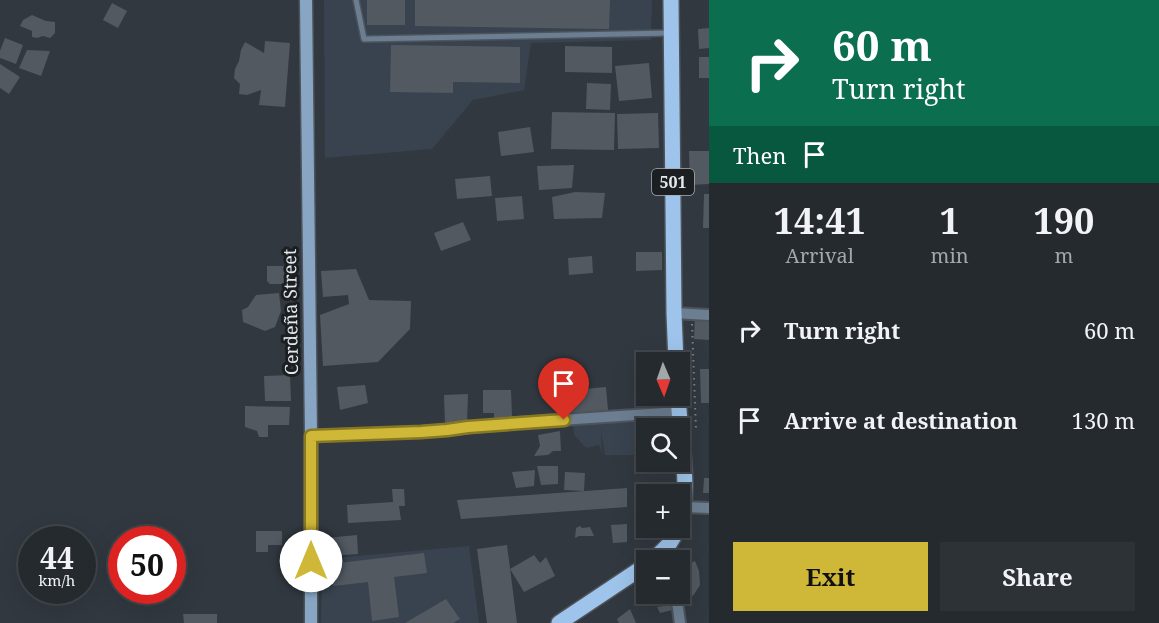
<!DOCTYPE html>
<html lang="en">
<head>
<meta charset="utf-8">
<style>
	:root { --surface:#252a2f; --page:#2d3237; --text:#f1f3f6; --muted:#a3a7aa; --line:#42464b; --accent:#cfb837 }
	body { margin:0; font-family:"Noto Serif",serif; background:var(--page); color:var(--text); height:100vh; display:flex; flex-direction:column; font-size:22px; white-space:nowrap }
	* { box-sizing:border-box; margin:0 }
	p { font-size:20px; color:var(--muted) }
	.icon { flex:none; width:33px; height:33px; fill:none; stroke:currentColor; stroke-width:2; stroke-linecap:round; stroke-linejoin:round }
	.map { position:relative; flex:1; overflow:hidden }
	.panel { display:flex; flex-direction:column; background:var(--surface); width:450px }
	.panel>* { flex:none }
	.top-card { background:#0b6e4f; color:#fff; overflow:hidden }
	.needle { width:39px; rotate:178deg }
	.controls { position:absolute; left:636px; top:352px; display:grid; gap:12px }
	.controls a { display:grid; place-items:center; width:54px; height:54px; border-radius:0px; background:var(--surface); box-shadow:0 6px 24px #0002,0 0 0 2px var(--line); font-size:30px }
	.speed { position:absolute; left:18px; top:526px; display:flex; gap:12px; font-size:30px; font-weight:700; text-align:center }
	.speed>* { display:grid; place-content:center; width:78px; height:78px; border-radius:50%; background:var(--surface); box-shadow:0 6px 24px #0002,0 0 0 2px var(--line); line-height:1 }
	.speed small { font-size:15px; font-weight:400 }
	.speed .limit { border:9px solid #d22; background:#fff; color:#111 }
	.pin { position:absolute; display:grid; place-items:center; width:51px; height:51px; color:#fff; margin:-62px -26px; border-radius:50% 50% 50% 0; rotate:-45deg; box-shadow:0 0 6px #0007 }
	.pin .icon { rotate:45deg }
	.me { position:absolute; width:66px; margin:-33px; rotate:0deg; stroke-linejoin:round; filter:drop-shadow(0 0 4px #0008) }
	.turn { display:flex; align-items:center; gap:21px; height:126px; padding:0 24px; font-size:27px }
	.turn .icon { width:78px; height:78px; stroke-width:2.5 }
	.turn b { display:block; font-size:42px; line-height:51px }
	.then { display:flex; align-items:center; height:57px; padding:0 24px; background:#0003; gap:12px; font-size:22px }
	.eta { display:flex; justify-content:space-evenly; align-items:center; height:102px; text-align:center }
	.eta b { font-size:36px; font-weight:700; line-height:42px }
	.cta { display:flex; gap:12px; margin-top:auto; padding:12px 24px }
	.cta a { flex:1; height:69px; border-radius:0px; background:var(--accent); color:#111; font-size:24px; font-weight:700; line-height:69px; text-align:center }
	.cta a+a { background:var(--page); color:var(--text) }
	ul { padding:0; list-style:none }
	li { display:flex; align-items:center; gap:18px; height:90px; padding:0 24px }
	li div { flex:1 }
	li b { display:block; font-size:22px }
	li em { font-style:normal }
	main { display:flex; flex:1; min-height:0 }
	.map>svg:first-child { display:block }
	.built { fill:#38434f }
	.building { fill:#525961 }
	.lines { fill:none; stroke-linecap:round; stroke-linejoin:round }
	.service-casing { stroke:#4d545b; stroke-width:8 }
	.minor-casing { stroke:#4d545b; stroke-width:14 }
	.secondary-casing { stroke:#4d545b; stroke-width:15 }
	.primary-casing { stroke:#4d545b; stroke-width:18 }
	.path { stroke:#7c8288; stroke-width:2; stroke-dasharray:1.5 4.5; stroke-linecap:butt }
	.service { stroke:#6c7e91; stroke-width:5 }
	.minor { stroke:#6c7e91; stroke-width:10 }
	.secondary { stroke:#88a6c4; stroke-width:12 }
	.primary { stroke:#9ec4eb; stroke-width:15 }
	.route-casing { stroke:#877824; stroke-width:15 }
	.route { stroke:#cfb837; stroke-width:10 }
	.labels { text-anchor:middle; stroke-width:6; stroke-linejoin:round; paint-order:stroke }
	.shield { fill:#1c1f22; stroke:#a7acaf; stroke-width:1.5 }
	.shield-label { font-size:16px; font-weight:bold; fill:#e3e8ec }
	.street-label { font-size:18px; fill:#e3e8ec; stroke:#1c1f22 }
</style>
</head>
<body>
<main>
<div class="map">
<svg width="709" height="623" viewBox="0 0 709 623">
	<rect width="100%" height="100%" fill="#31383f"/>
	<g class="built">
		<polygon points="324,0 652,0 651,40 531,43 524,90 473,100 432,149 325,158"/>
		<polygon points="657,417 658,429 646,429 646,455 605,455 601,432 602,454 599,445 586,448 574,435 573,423"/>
		<polygon points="469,546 479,623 321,623 322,559"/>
	</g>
	<g class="building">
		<rect x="367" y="0" width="38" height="25"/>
		<polygon points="415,0 610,0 609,29 415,26"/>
		<polygon points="112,3 127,11 118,28 103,20"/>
		<polygon points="32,15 46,21 55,22 55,33 50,38 43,36 37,38 32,37 32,31 20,26 23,20"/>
		<polygon points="709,28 709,48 699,49 698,29"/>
		<polygon points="5,38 23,45 16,64 0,58 0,51"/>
		<polygon points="265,41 290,43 285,107 259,105 261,90 247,95 239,94 240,84 234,78 235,69 239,61 241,50 245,42 264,53"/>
		<polygon points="391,45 520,47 520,83 453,82 453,93 390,92"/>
		<polygon points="565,46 612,47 612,73 565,72"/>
		<polygon points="27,50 50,51 41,76 19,68"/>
		<rect x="699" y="57" width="10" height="21"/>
		<polygon points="649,63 652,98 619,101 615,66"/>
		<polygon points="0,64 20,77 9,94 0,88"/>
		<polygon points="587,83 611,84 610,110 586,109"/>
		<polygon points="552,112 615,113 614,150 551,149"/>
		<polygon points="658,113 659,148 618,149 617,114"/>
		<polygon points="530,127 534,152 501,156 498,132"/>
		<polygon points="689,151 709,151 709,184 690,185"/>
		<polygon points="574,165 572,188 539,190 537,166"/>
		<polygon points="490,176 492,196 457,199 455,179"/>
		<polygon points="575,192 605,193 602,218 554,219 552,197"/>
		<polygon points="704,194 709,194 709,228 703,228"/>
		<polygon points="522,196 524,219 497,221 495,198"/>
		<polygon points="463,222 471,240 441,251 434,233"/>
		<polygon points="636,252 662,252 662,270 636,271"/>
		<polygon points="592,256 593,273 569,275 568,258"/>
		<polygon points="267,266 285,266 285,284 270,284 267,281"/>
		<polygon points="356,269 369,300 411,301 410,329 378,362 323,366 320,315 349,304 348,295 323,297 321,271"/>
		<polygon points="279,293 281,311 275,327 265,331 243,322 242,310 248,307 256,295"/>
		<polygon points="695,315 709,316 709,340 694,339"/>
		<polygon points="700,369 709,369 709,403 701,403"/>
		<polygon points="290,375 291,401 265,401 264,376"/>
		<polygon points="365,385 368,403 340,410 337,387"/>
		<polygon points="606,387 608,410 564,414 562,391"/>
		<polygon points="483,390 511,390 512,417 494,419 494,413 483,413"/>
		<polygon points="468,394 467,424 445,425 444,395"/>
		<polygon points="245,406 290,407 289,425 268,425 268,437 259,437 257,431 245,427"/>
		<polygon points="560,431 561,451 553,451 548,455 534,456 540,446 538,435"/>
		<polygon points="537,466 558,466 558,484 541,485"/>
		<polygon points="535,470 534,486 516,488 512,472"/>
		<polygon points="565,472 585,473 584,491 564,490"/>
		<polygon points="704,478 709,478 709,493 703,493"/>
		<polygon points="660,486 661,495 646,495 646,507 639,507 637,487"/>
		<polygon points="627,488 627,507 461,519 457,500"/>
		<polygon points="392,489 404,489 405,506 399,506 401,520 348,523 347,505 393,502"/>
		<polygon points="627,524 627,542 613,543 611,525"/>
		<polygon points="580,526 582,528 590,527 594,536 579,536 575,538 576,528"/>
		<polygon points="256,531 282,531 282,545 268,545 268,552 256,552"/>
		<polygon points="357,535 358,554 329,556 326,538"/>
		<polygon points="507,545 517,623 487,623 477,549"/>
		<polygon points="424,553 427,573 394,577 399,617 372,621 368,582 333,586 330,564"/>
		<polygon points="534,555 540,563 546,557 555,576 524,592 510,569"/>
		<polygon points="695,561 699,571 700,585 693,596 680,591 680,568"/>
		<polygon points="446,599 460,619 453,623 405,623"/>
		<polygon points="672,605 673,610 660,613 657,607"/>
		<polygon points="630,609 636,623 619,623 617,619"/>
		<polygon points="183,614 217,614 217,623 184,623"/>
	</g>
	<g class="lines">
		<defs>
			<polyline id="service" points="356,0 364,39 670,33"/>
			<g id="minor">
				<polyline points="674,313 709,315"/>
				<polyline points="311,436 421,432 517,423 679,412"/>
				<polyline points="684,507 709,508"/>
				<polyline points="670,543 672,561"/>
				<polyline points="676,594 680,623"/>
			</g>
			<polyline id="secondary" points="306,0 311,436 311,623"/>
			<g id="primary">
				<polyline points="671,0 674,313 676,363"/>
				<path d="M678 396C680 435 691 490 680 526"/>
				<polyline points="652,561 670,543 679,528"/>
				<polyline points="559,623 646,565"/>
			</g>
		</defs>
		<use href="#service" class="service-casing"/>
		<use href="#minor" class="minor-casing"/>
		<use href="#secondary" class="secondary-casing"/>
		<use href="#primary" class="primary-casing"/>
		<polyline class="path" points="692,324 696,430"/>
		<use href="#service" class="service"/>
		<use href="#minor" class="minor"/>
		<use href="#secondary" class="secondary"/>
		<use href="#primary" class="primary"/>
	</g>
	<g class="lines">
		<defs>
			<polyline id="route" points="311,561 311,436 421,432 447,430 468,427 564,420"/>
		</defs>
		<use href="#route" class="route-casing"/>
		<use href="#route" class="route"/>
	</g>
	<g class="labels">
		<rect class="shield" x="652" y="169" width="42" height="26" rx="4.5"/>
		<g class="shield-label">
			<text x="673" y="188">501</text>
		</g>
		<g class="street-label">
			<text transform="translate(291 312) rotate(-91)" y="6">Cerdeña Street</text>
		</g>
	</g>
</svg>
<div class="controls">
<a><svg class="needle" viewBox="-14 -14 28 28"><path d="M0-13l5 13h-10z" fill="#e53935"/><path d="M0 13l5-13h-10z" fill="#a3a7aa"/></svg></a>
<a><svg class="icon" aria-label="search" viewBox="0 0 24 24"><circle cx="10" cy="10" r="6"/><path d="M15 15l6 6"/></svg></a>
<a>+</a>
<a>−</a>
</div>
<div class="speed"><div>44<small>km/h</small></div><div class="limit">50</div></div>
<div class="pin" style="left:564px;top:420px;background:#d93025"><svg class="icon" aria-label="arrive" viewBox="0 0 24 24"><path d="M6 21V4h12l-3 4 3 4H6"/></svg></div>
<svg class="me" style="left:311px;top:561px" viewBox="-20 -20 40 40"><circle r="19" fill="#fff"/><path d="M0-13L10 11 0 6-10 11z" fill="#cfb837"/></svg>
</div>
<section class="panel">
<div class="top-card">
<div class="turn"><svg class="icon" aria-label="right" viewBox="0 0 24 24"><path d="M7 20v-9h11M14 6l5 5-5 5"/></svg><div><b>60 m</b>Turn right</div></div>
<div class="then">Then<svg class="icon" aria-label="arrive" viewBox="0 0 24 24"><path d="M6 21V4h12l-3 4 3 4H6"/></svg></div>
</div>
<div class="eta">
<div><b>14:41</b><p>Arrival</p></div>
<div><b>1</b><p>min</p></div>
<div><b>190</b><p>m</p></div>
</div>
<ul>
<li><svg class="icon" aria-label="right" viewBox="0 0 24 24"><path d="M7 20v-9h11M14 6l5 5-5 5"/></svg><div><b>Turn right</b></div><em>60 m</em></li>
<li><svg class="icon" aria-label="arrive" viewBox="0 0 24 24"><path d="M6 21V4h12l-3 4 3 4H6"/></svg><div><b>Arrive at destination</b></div><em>130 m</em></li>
</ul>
<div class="cta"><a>Exit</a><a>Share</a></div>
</section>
</main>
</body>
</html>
